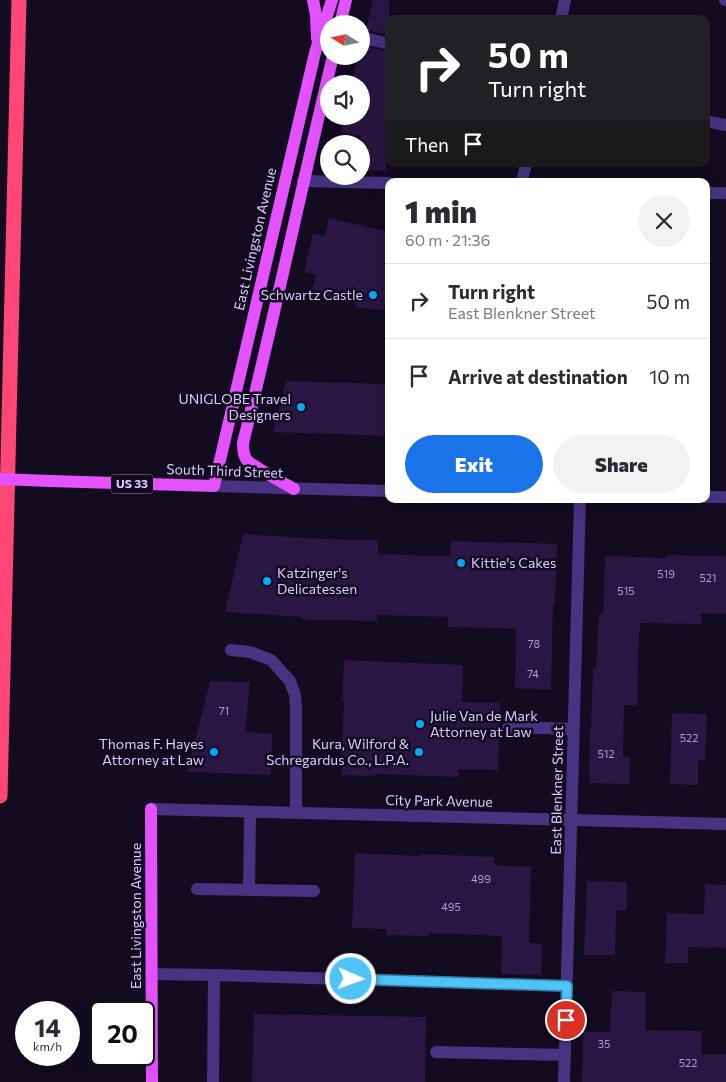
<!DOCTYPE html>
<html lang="en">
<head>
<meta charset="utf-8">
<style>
	:root { --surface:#fff; --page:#f2f2f3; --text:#2b2b33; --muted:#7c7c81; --line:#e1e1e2; --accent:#1a73e8 }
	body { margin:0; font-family:Commissioner,sans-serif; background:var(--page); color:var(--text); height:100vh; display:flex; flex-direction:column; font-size:19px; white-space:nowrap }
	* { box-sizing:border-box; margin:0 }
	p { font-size:16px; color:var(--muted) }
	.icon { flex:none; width:28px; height:28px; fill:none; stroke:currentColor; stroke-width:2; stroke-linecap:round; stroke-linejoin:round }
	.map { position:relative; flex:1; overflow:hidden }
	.side { position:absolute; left:385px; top:178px; width:325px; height:325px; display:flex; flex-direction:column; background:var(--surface); border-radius:10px; box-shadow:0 5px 20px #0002 }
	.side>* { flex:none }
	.top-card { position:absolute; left:385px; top:15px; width:325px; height:152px; border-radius:10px; box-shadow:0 5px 20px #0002; background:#202124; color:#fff; overflow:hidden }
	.needle { width:32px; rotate:280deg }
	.controls { position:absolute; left:320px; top:15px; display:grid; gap:10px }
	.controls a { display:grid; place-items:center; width:50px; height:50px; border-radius:50%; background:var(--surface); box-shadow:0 5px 20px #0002; font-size:25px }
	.speed { position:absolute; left:15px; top:1001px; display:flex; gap:10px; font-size:25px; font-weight:700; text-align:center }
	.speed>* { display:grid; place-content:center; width:65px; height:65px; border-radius:50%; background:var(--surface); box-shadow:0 5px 20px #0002; line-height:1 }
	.speed small { font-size:12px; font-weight:400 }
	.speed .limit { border:2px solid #111; border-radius:8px; background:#fff; color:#111 }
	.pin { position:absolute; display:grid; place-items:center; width:42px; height:42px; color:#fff; margin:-21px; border:2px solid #fff; border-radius:50%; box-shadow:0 1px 5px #0007 }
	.me { position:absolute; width:55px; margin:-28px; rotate:92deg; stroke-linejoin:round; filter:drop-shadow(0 0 4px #0008) }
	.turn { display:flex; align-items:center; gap:18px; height:105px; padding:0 20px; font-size:22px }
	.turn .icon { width:65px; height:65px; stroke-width:2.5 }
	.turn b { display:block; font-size:35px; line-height:42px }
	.then { display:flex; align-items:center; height:48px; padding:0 20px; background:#0003; gap:10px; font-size:19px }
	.round { display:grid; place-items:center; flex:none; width:52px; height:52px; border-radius:26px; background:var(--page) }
	.headline { display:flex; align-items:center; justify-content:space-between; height:85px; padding:0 20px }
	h1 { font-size:30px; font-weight:800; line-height:38px }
	.primary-button { display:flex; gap:10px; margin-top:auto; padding:10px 20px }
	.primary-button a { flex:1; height:58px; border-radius:30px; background:var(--accent); color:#fff; font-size:20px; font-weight:800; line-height:58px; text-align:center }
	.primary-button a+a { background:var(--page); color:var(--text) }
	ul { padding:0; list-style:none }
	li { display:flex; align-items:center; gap:15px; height:75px; padding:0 20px; border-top:1px solid var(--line) }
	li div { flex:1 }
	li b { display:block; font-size:19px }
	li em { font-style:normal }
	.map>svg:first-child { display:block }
	.building { fill:#291642 }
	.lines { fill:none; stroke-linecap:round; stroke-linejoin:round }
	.minor { stroke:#473382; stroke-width:12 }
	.major { stroke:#e452ff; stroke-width:12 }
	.highway { stroke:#ff4676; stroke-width:15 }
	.major-bridge { stroke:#e452ff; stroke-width:12 }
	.route-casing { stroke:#337fa1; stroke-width:12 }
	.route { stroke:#4fc3f7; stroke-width:9 }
	.poi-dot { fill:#00a8f6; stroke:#130b20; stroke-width:2 }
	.labels { text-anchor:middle; stroke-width:5; stroke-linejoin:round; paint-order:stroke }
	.number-label { font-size:11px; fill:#af9ed0 }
	.shield { fill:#130b20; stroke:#a091bc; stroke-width:1 }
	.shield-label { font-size:12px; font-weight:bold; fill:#dccbff }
	.street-label { font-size:14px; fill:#dccbff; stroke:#130b20 }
	.poi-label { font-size:14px; fill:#dccbff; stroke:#130b20; text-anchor:end }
</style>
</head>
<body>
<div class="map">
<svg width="726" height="1082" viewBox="0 0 726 1082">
	<rect width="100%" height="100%" fill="#130b20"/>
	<g class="building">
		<polygon points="373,0 389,0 389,36 366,30"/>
		<polygon points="363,46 389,52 389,142 386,142 386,171 361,170 361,136 341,132 344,116 361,116 361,84 352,84 358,56 361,56"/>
		<polygon points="329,218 389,232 389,310 356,308 356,304 311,294 316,275 304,272 313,233 325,236"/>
		<polygon points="286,381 389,384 389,436 273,432"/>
		<polygon points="243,534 323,539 378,540 378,554 402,555 450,556 451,541 557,544 555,604 553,604 551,690 515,688 516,629 448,627 448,617 377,615 377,621 303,620 303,617 225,612"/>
		<polygon points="667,555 726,556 726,614 701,613 701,624 640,623 640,631 639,631 637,705 624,705 623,757 630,757 629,784 589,783 590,729 591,729 593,669 596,669 599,614 603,615 605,556 667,558"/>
		<polygon points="344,660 463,665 462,702 500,703 498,770 459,769 459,777 376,774 376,776 341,775 344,702 342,702"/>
		<polygon points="210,681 250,682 245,732 272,734 271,775 187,772"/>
		<polygon points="672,713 707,714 705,761 698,760 698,785 670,784"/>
		<polygon points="355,853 420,856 420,854 494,857 494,865 531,867 529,943 542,944 541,975 501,974 502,936 429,933 429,936 386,935 387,929 352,928"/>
		<polygon points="587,881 627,882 627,911 616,910 615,955 584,955"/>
		<polygon points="705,884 726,885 726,948 688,947 688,963 665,963 667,913 704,914"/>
		<polygon points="612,991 645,992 645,1030 701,1031 701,1054 726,1054 726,1082 582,1082 583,1032 610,1032"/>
		<polygon points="254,1014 426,1017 425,1082 252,1082"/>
	</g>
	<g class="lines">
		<g class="minor">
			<polyline points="725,0 726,0"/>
			<polyline points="561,19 565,0"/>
			<polyline points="361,37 389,44"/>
			<polyline points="706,121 726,125"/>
			<polyline points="303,181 389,183"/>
			<polyline points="522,181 526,164"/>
			<polyline points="706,193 726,193"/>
			<polyline points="214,486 389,491"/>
			<polyline points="706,497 726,497"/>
			<polyline points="231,650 250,652 271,660 290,681 295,695 296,709 296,813"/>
			<polyline points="508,727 573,729"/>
			<polyline points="151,809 726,824"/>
			<polyline points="197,889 314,891"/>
			<polyline points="249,890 250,812"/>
			<polyline points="151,974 214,975"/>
			<polyline points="436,1052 565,1055"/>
			<polyline points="213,1082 214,975 567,986"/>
			<polyline points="564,1082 580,499"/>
		</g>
		<g class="major">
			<polyline points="313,0 316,15 317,38"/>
			<polyline points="340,24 346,0"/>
			<polyline points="50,481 214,486 315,53 332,0"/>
			<path d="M294 489C284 483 251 466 246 459 243 454 243 448 243 443 275 314 302 185 333 56"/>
			<polyline points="151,809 152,1082"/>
		</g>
		<polyline class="highway" points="0,796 19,0"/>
		<polyline class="major-bridge" points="0,479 50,481"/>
	</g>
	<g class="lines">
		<defs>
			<polyline id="route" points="351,979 567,986 566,1020"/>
		</defs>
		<use href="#route" class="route-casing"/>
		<use href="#route" class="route"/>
	</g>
	<g class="poi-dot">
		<circle cx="373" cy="295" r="5"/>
		<circle cx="301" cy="407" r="5"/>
		<circle cx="461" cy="563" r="5"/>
		<circle cx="267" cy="581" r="5"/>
		<circle cx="420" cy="724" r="5"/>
		<circle cx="214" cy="752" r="5"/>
		<circle cx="419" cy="752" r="5"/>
	</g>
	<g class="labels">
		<g class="number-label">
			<text x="666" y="578">519</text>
			<text x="708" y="582">521</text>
			<text x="626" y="595">515</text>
			<text x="534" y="648">78</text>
			<text x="533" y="678">74</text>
			<text x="224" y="715">71</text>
			<text x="689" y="742">522</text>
			<text x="606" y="758">512</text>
			<text x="481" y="883">499</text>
			<text x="451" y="911">495</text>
			<text x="604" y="1048">35</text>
			<text x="688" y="1067">522</text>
		</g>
		<rect class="shield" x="111" y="474.5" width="42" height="19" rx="4"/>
		<g class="shield-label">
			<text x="132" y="488">US 33</text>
		</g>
		<g class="street-label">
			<text transform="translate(255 239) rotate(-77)" y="5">East Livingston Avenue</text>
			<text transform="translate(225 471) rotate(2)" y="5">South Third Street</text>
			<text transform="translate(557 790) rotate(-89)" y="5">East Blenkner Street</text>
			<text transform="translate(439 801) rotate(1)" y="5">City Park Avenue</text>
			<text transform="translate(136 916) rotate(-90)" y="5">East Livingston Avenue</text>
		</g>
		<g class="poi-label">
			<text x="363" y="300">Schwartz Castle</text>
			<text x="291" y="404">UNIGLOBE Travel<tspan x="291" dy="16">Designers</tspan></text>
			<text x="471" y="568" text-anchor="start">Kittie's Cakes</text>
			<text x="277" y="578" text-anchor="start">Katzinger's<tspan x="277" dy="16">Delicatessen</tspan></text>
			<text x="430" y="721" text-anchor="start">Julie Van de Mark<tspan x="430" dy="16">Attorney at Law</tspan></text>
			<text x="204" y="749">Thomas F. Hayes<tspan x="204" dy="16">Attorney at Law</tspan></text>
			<text x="409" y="749">Kura, Wilford &amp;<tspan x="409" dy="16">Schregardus Co., L.P.A.</tspan></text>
		</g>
	</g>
</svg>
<div class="controls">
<a><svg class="needle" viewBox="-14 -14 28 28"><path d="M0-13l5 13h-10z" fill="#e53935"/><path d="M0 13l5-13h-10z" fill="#7c7c81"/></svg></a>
<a><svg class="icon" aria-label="sound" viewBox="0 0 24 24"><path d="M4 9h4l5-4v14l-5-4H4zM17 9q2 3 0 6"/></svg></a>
<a><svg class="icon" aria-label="search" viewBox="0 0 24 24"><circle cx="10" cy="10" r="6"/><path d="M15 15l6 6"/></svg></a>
</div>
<div class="speed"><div>14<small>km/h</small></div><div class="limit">20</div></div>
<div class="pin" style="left:566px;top:1020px;background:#d93025"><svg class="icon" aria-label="arrive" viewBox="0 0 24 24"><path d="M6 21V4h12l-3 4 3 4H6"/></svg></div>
<svg class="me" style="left:351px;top:979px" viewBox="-20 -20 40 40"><circle r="17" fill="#4fc3f7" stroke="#fff" stroke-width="3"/><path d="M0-11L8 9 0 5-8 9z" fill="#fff"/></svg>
<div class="top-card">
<div class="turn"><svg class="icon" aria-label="right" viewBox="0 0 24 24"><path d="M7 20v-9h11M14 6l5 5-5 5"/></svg><div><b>50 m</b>Turn right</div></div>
<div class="then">Then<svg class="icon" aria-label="arrive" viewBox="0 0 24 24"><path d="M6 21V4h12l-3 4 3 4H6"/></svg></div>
</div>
<section class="side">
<div class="headline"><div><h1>1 min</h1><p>60 m · 21:36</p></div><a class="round"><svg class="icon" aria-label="close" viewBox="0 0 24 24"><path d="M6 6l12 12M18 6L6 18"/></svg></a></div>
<ul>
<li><svg class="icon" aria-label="right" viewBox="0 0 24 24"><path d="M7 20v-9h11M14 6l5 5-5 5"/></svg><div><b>Turn right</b><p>East Blenkner Street</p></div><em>50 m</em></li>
<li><svg class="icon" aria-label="arrive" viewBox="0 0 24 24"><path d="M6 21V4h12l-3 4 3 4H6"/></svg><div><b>Arrive at destination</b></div><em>10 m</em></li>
</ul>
<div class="primary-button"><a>Exit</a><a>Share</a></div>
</section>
</div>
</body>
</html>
